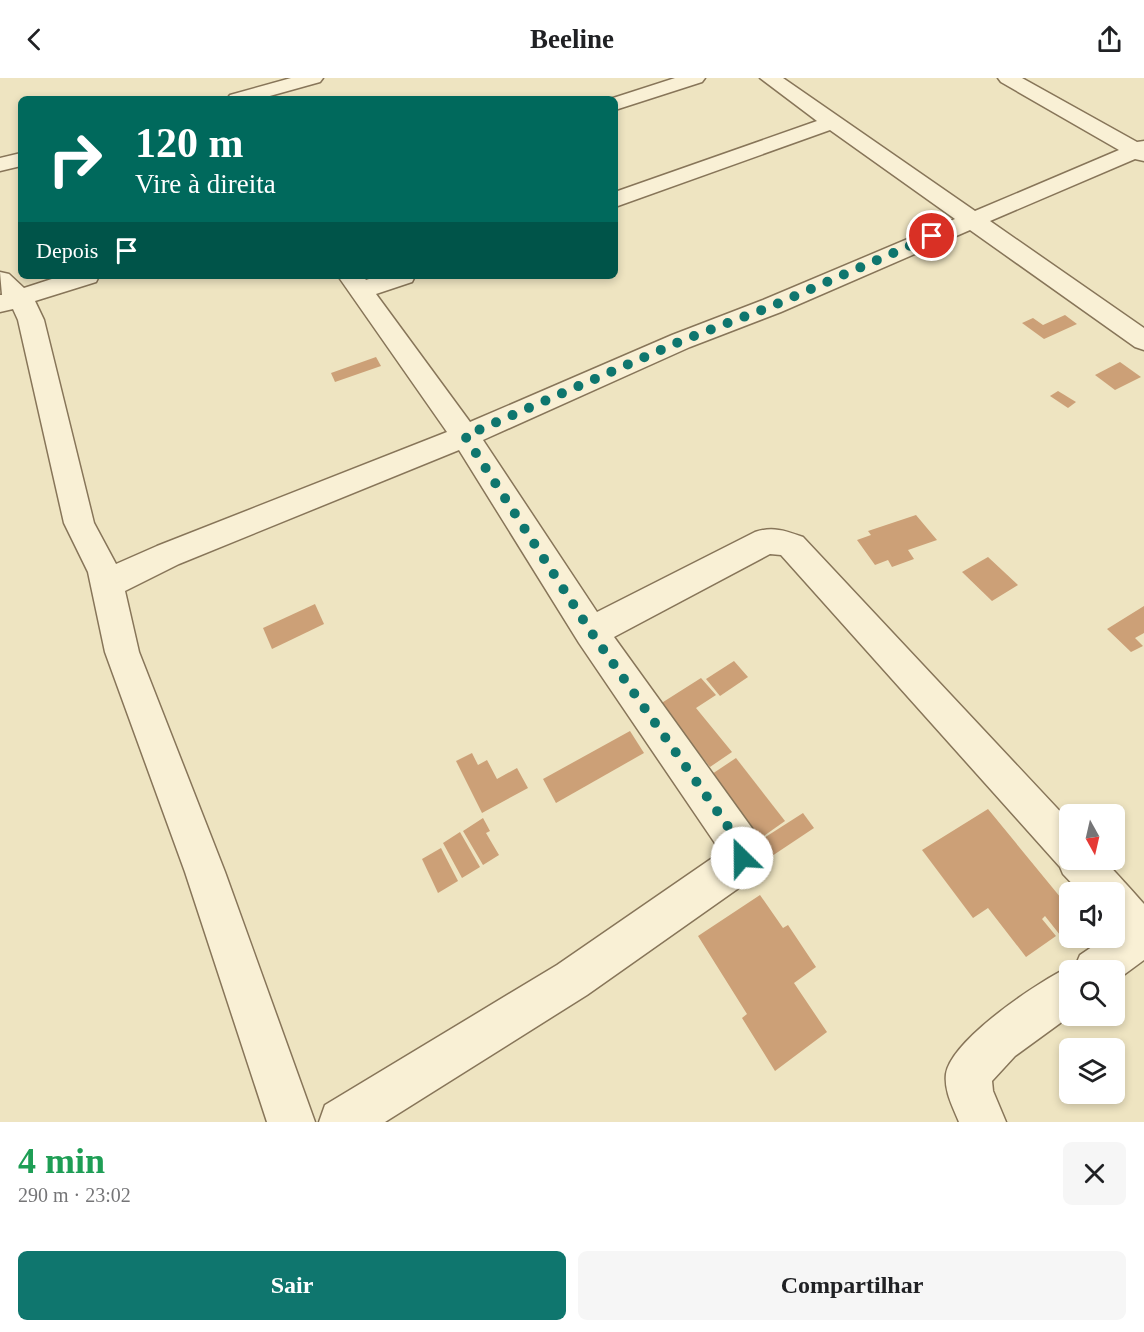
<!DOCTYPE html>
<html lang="pt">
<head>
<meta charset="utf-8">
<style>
	:root { --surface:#fff; --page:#f6f6f6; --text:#202124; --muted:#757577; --accent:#0f766e }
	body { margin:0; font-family:Georgia,serif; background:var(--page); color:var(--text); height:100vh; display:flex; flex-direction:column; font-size:22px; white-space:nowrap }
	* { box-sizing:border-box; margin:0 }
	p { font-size:20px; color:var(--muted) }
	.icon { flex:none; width:33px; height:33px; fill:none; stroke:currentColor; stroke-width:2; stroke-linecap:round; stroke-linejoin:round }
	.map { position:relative; height:1044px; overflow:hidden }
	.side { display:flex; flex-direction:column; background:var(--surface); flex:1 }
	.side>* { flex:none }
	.top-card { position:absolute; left:18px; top:18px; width:600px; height:183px; border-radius:9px; box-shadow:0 3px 9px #0003; background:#00695c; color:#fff; overflow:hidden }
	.needle { width:39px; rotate:172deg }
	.fabs { position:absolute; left:1059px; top:726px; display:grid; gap:12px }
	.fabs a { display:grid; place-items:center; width:66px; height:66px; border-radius:9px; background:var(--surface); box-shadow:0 3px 9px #0003; font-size:30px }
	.pin { position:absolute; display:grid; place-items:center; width:51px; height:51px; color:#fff; margin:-26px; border:3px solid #fff; border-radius:50%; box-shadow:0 2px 6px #0007 }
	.me { position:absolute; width:66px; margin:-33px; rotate:337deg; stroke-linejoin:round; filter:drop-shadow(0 0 4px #0008) }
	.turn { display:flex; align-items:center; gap:21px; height:126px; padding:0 18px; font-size:27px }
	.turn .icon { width:78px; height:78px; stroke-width:2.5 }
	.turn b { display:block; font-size:42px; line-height:51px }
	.then { display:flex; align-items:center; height:57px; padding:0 18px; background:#0003; gap:12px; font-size:22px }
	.round { display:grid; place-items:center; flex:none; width:63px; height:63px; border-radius:9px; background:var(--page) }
	.summary { display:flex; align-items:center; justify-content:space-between; height:102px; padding:0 18px }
	h1 { font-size:36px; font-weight:600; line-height:45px; color:#1e9e55 }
	.primary-button { display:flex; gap:12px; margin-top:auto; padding:12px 18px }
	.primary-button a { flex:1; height:69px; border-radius:9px; background:var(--accent); color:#fff; font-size:24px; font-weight:600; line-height:69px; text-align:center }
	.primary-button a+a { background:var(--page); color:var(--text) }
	header { display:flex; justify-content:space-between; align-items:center; height:78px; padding:0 18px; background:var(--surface); font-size:27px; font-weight:600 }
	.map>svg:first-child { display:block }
	.building { fill:#cca077 }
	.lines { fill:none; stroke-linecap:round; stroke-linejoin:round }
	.minor-casing { stroke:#877559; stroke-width:3 }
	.minor { fill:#f9f0d5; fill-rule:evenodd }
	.route { stroke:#0f766e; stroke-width:10; stroke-dasharray:0 18 }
</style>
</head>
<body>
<header><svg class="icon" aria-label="back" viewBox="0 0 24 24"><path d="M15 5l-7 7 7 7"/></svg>Beeline<svg class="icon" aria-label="share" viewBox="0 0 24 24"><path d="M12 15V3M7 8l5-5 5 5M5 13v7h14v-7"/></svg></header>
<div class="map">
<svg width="1144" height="1044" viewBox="0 0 1144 1044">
	<rect width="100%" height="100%" fill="#eee4c1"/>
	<g class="building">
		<polygon points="1065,237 1077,246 1044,261 1022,245 1033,240 1043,247"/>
		<polygon points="376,279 381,288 335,304 331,295"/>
		<polygon points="1120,284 1141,299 1115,312 1095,297"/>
		<polygon points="1058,313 1076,324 1068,330 1050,318"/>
		<polygon points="916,437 937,462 908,472 914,481 892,489 888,482 875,487 857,462 871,457 868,453"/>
		<polygon points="988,479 1018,507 992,523 962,494"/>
		<polygon points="315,526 324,546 272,571 263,550"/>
		<polygon points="1144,528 1144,555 1135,560 1143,568 1131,574 1107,551"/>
		<polygon points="734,583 748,599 720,618 706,601"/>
		<polygon points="701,600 716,617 696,630 732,674 710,689 660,626"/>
		<polygon points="630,653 644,675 556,725 543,701"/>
		<polygon points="472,675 478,687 487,682 497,701 517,690 528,710 482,735 456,683"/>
		<polygon points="736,680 785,743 761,760 712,696"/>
		<polygon points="988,731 1070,831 1070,850 1060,857 1045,838 1042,841 1056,858 1026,879 988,830 973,840 922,772"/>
		<polygon points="803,735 814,750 772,778 761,762"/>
		<polygon points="483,740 490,753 486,755 499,777 483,787 463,753"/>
		<polygon points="460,754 480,789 462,800 443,765"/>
		<polygon points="441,770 458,803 438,815 422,781"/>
		<polygon points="760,817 783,850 788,847 816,889 794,905 827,954 775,993 742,940 747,936 698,858"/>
	</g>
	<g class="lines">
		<defs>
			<g id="minor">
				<polygon points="291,0 323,0 320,4 259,21 227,21 230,17"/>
				<polygon points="675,0 705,0 702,4 615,32 615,21 610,21"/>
				<path d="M760 0H783L975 133 1119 72 1001 4 998 0H1022L1137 64 1144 63V83L1135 81 990 143 1144 250V272L1135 269 970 152 781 234 690 269 483 362 597 534 755 454C773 448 786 453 803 459L1070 744V782H1104C1118 797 1130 810 1144 826V882L1114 904V892H1070V938L1015 978 992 1003 993 1013 1006 1044H959C953 1029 944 1013 946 996 951 962 1040 902 1070 889L1074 891 1080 877 1105 860H1114V814H1080L1063 796 1060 789 781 477 770 476 614 559 754 753 762 780 753 800 587 917 385 1044H319L325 1027 557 887 721 774 579 565 459 372 179 486 125 513 139 574 225 794 315 1044H267L185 794 105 574 88 494 64 445 18 242 13 231 0 234V217H2L0 194 9 196 24 210 61 198H99L96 204 35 223 44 242 94 445 116 486 157 468 447 354 338 198H363L366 202 378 198H415L412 204 376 216 470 344 672 257 763 222 955 141 830 52 615 129V114L817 43Z"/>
				<polygon points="21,75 21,88 0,93 0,80"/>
			</g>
		</defs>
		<use href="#minor" class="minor-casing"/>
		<use href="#minor" class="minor"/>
	</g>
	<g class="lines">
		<polyline class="route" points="742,780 740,767 729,750 591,554 465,358 681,263 772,228 932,158"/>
	</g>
</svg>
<div class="fabs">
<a><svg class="needle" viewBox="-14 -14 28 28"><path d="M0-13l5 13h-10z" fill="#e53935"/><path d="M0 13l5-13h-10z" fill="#757577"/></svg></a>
<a><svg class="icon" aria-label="sound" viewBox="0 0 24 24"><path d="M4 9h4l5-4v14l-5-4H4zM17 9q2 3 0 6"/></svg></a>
<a><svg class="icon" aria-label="search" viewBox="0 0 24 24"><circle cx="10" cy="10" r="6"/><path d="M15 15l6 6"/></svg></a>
<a><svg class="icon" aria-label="layers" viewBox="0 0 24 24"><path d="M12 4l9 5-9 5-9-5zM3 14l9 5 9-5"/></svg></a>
</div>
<div class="pin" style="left:932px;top:158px;background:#d93025"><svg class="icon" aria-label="arrive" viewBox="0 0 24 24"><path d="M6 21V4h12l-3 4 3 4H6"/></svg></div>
<svg class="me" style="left:742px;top:780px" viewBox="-20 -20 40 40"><circle r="19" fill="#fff"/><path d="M0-13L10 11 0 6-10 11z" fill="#0f766e"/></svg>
<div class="top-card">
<div class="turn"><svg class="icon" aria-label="right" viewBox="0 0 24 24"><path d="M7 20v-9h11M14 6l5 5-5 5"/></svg><div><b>120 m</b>Vire à direita</div></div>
<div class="then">Depois<svg class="icon" aria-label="arrive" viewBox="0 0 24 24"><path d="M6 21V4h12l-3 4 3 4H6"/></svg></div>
</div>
</div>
<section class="side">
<div class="summary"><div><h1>4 min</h1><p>290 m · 23:02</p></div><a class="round"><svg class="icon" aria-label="close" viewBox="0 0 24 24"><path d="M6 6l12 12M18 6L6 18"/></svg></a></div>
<div class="primary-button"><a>Sair</a><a>Compartilhar</a></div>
</section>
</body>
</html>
